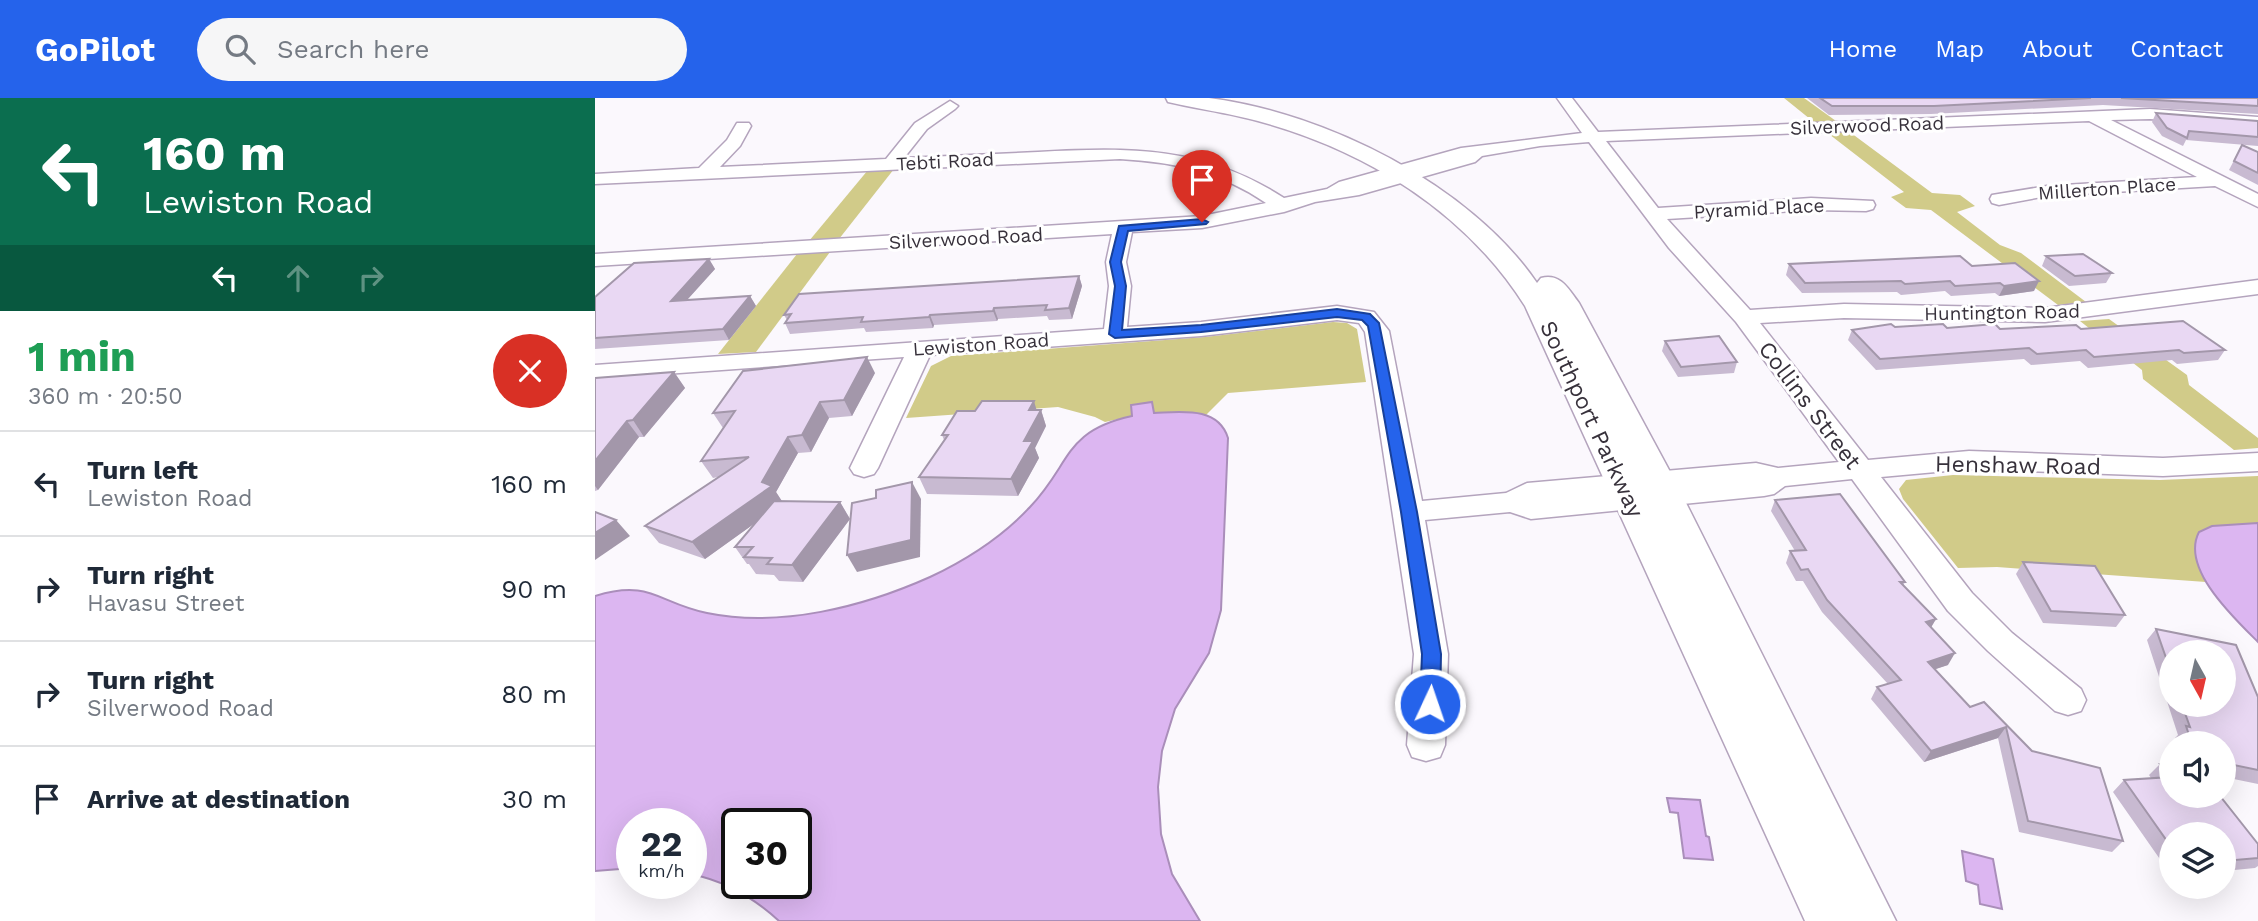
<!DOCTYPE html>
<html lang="en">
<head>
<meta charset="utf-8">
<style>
	:root { --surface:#fff; --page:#f6f6f7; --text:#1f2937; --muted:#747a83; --line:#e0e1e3; --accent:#2563eb }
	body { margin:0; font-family:"Work Sans",sans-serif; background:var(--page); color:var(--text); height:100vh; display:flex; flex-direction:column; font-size:26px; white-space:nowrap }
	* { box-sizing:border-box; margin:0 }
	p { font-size:23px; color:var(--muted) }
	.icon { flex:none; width:38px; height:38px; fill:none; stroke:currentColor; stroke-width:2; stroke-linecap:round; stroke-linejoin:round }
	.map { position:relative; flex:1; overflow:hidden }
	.sheet { display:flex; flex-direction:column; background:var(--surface); width:595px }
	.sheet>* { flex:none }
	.hud { background:#0b6e4f; color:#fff; overflow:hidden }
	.needle { width:46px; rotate:172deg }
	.controls { position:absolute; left:1564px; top:542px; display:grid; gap:14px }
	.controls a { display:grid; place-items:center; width:77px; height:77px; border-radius:50%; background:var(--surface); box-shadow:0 7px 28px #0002; font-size:35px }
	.speed { position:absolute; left:21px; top:710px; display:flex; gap:14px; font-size:35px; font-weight:700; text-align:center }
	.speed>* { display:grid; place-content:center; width:91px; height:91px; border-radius:50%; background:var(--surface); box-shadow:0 7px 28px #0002; line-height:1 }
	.speed small { font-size:18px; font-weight:400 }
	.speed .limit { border:4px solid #111; border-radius:10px; background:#fff; color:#111 }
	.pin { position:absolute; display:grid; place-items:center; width:60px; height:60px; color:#fff; margin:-72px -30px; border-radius:50% 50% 50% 0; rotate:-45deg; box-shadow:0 0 7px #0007 }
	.pin .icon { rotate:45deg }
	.me { position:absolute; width:77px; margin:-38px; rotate:3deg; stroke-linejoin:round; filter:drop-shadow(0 0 5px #0008) }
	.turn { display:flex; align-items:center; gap:24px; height:147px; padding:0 28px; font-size:32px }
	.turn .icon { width:91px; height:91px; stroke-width:2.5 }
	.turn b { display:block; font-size:49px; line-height:60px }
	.lanes { display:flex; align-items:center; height:66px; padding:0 28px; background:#0003; justify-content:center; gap:35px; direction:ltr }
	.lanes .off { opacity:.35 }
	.round { display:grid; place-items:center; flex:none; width:74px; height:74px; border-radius:37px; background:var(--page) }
	.head { display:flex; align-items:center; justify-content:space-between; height:119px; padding:0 28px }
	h1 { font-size:42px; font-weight:700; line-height:52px; color:#1e9e55 }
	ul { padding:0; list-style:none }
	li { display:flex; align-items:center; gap:21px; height:105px; padding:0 28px; border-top:2px solid var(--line) }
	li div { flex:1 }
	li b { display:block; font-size:26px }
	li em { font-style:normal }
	header { display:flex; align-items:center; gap:42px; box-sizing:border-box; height:98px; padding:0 35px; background:var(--accent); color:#fff }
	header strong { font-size:33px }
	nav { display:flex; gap:38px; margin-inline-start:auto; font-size:24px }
	.search { width:490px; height:63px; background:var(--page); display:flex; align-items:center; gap:18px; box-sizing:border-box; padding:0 24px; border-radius:38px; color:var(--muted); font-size:26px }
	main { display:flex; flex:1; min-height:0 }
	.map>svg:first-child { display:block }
	.green { fill:#d1cb89 }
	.water { fill:#dcb6f1; stroke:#aa8eba; stroke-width:2; fill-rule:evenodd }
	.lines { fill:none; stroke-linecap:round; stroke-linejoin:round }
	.minor-casing { stroke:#b4a4bd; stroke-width:3 }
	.tertiary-casing { stroke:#b4a4bd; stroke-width:3 }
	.minor { fill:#fff; fill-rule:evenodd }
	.tertiary { fill:#fff; fill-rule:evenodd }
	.wall { fill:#c8bad1; fill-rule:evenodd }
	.shaded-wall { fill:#a397aa }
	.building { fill:#e9d8f3; stroke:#a397aa; stroke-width:2 }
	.route { fill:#2563eb; stroke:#184099; stroke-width:2 }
	.labels { text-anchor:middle; stroke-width:6; stroke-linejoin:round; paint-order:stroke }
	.far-street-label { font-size:19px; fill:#37313b; stroke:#fff }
	.street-label { font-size:23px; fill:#37313b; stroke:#fff }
</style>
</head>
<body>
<header>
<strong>GoPilot</strong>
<div class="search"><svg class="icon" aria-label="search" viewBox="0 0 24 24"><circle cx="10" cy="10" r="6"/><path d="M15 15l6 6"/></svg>Search here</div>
<nav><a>Home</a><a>Map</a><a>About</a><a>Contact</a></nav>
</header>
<main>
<section class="sheet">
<div class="hud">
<div class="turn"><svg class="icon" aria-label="left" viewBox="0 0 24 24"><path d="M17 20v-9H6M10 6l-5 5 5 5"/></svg><div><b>160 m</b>Lewiston Road</div></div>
<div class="lanes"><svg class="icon" aria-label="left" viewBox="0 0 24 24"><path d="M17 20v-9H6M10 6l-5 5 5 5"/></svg><svg class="icon off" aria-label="ahead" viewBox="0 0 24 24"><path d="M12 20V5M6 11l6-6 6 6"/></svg><svg class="icon off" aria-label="right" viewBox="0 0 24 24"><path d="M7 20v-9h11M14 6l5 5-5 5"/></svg></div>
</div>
<div class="head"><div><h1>1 min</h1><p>360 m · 20:50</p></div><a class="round" style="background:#d93025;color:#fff"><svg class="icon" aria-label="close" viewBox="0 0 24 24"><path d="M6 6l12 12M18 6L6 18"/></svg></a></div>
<ul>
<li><svg class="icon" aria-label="left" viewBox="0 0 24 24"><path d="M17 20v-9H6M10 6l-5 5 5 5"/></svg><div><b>Turn left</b><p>Lewiston Road</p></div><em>160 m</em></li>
<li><svg class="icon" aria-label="right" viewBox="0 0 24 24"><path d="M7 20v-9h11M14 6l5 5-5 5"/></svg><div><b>Turn right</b><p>Havasu Street</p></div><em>90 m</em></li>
<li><svg class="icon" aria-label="right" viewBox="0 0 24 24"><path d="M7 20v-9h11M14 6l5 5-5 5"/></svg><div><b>Turn right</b><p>Silverwood Road</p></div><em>80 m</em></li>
<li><svg class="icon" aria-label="arrive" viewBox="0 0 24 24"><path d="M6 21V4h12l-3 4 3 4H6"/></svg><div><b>Arrive at destination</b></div><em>30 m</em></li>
</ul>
</section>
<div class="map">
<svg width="1663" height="823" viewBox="0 0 1663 823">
	<rect width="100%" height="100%" fill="#fbf8fd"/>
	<g class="green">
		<polygon points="1189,0 1209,0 1241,23 1220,25"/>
		<polygon points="1252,32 1337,95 1365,97 1380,108 1362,114 1405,147 1426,155 1491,204 1463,207 1336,112 1311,110 1296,99 1309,94 1230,33"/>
		<polygon points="299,71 244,141 214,143 273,72"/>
		<polygon points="235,154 161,254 123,256 202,156"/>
		<polygon points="1514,221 1592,277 1594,287 1663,340 1663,350 1639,352 1548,281 1547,272 1485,223"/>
		<polygon points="738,224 752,225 762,231 771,284 633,295 611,317 593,314 559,315 557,304 537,318 510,324 500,319 463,309 311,320 336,268 356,258 610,239"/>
		<polygon points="1358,377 1565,382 1663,378 1663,425 1617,428 1604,434 1603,465 1611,484 1402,469 1363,470 1308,401 1304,391 1311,382"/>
	</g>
	<g class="water">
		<path d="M557 304 559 315C586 314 623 308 633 340L626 512 614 555 580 611 567 653 563 689 566 736 577 776 605 823H184C159 800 130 783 96 776V726H37V770L0 773V498C56 481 63 505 112 515 185 530 268 509 335 479 371 462 407 439 435 409 477 365 468 333 537 318L536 307ZM142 726H201V786H142Z"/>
		<path d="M1663 425V544C1639 520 1585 470 1604 434L1617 428Z"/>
		<polygon points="1072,700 1105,702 1111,738 1114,739 1118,762 1089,760 1083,715 1075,714"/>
		<polygon points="1367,753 1398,761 1407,811 1385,806 1383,787 1371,783"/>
	</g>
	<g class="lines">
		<defs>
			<path id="minor" d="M962 0H977L1003 34 1555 11 1663 19V29L1555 21 1516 22 1663 96V109L1620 88 1452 98 1404 107 1397 105 1395 101 1397 97 1452 88 1602 79 1494 23 1011 43 1063 110 1216 100 1278 103 1280 107 1278 111 1271 113 1216 112 1072 121 1155 212 1249 206 1450 210 1663 182V196L1450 224 1249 220 1165 225 1273 362 1374 353 1568 360 1663 355V373L1568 378 1374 371 1286 379 1377 495 1417 535 1486 591 1491 602 1486 613 1473 617 1460 613 1393 553 1353 513 1257 381 1190 388 1179 396 1169 398 936 421 915 414 830 422 853 556 850 647 845 659 831 663 817 659 812 647 819 556 770 234 764 225 742 222 606 238 335 257 283 370 279 376 269 379 259 376 255 370 309 259 0 281V267L509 231 514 188 511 164 517 136 0 168V156L607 118 671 105C626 74 579 64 525 61L0 86V76L104 70 132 42 142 25H154L156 28 145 48 125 69 291 61 320 25 355 3 363 8 360 11 332 31 309 60C354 58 398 56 443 54 535 49 609 48 689 100L732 91 744 84 866 50 987 35ZM994 44 1074 150 1141 224 1244 364 1183 370 1161 365 932 385 911 395 827 403 794 233 779 214 742 208 606 224 532 229 536 188 531 164 537 134 607 130 689 114 720 104 764 97 880 64 887 58 945 48Z"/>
			<path id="tertiary" d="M571 0C585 0 600 0 614 0 731 15 875 87 942 185L946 180C965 175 973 190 984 205L1080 383 1301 823H1210L930 208C870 113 770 52 663 23 633 15 603 11 573 4Z"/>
		</defs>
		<use href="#minor" class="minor-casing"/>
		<use href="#tertiary" class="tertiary-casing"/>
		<use href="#minor" class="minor"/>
		<use href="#tertiary" class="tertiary"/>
	</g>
	<g class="wall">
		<polygon points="1212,0 1663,0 1663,16 1508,7 1336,16 1234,17"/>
		<polygon points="1561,15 1663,23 1663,48 1591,42 1588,48 1567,38 1557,24"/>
		<polygon points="1647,47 1663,54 1663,87 1634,72"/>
		<polygon points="1451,158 1517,175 1511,185 1474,188 1447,168"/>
		<polygon points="114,161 120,171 92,202 155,198 161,208 134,242 0,251 0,199"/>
		<polygon points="1194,166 1377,168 1439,193 1404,198 1400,195 1356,198 1350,193 1306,197 1302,194 1207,195 1191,177"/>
		<polygon points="484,178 487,188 477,221 454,222 452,218 403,221 402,223 339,227 338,230 271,234 269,230 195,236 190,225 192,222 189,217"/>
		<polygon points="1300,229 1405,231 1630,252 1623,262 1582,266 1577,262 1493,270 1485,263 1436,267 1429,261 1281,272 1253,242 1257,232"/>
		<polygon points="1070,243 1142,264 1139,275 1083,279 1067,253"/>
		<polygon points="79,274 90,290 49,339 44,339 3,392 0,393 0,280"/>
		<polygon points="280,275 257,318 234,320 216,354 203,355 181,394 187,403 245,404 255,421 208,484 184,483 179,477 161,476 154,466 152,466 140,449 160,425 110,461 64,445 50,428 123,379 118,380 106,363 128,330 118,315"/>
		<polygon points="446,312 451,328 440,350 444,360 423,398 332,396 324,379 349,342 347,337 380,313"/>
		<polygon points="1180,402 1310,484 1308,488 1341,521 1336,529 1353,567 1340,571 1375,609 1389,604 1437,653 1528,743 1517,754 1424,734 1403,640 1329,664 1276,601 1282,589 1293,586 1227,514 1208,483 1201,483 1191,465 1195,453 1200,453 1176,413"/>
		<polygon points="1428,464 1530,517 1521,529 1448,525 1421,476"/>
		<path d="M1561 531 1663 599V686L1629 679V646H1582L1580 640 1583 637 1552 542ZM1577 555 1629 607H1577Z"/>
		<polygon points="1565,666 1663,746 1663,768 1660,770 1629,773 1629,737 1577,737 1576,777 1518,694 1529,682 1556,680 1554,677"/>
	</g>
	<g class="shaded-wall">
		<polygon points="114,161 120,171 82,213 76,203"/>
		<polygon points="484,178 487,188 477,221 474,210"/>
		<polygon points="1444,183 1439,193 1404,198 1409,188"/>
		<polygon points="155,198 161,208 134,242 128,231"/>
		<polygon points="399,210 403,221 402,223 398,213"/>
		<polygon points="335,217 339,227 338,230 334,219"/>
		<polygon points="272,259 280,275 257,318 249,302"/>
		<polygon points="79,274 90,290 49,339 38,322"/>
		<polygon points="439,303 443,317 446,312 451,328 440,350 444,360 423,398 416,381 429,343 434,312"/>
		<polygon points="225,304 234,320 216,354 207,337"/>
		<polygon points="32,323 44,339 3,392 0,388 0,363"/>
		<polygon points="193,339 203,355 181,394 188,405 110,461 97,444"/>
		<polygon points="317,384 326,401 325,459 262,474 252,457"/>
		<polygon points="245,404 255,421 208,484 197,467"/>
		<polygon points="21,422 35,438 0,462 0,435"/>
		<polygon points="1341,521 1334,533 1331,524"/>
		<polygon points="1360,555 1353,567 1326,576 1333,564"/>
		<polygon points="1411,629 1403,640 1329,664 1336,653"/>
	</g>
	<g class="building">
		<polygon points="1225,0 1496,0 1339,8 1237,8"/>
		<polygon points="1526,0 1663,0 1663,8"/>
		<polygon points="1561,15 1663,23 1663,39 1594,33 1592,40 1572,30"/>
		<polygon points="1647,47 1663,54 1663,75 1639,63"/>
		<polygon points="1488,156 1517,175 1480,178 1451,158"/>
		<polygon points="1365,158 1377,168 1420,165 1444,183 1409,188 1405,185 1360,188 1355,183 1310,186 1306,183 1210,185 1194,166"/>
		<polygon points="114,161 76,203 155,198 128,231 0,240 0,199 39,165"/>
		<polygon points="484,178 474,210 450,212 452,207 399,210 398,213 335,217 334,219 266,224 268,219 190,225 196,216 189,217 204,196"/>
		<polygon points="1588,223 1630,252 1589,255 1584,252 1499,259 1491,252 1442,256 1434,250 1285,261 1257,232 1296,226 1300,229 1348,226 1352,230 1400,226 1405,231 1481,227 1486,231"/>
		<polygon points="1124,238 1142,264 1086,269 1070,243"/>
		<polygon points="272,259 249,302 225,304 207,337 193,339 167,384 177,388 97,444 50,428 154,359 106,363 140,313 118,315 148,273"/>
		<polygon points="79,274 38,322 32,323 0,363 0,280"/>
		<polygon points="387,303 439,303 434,312 446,312 429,343 438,343 416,381 324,379 353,337 347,337 362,313 380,313"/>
		<polygon points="317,384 316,442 252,457 257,405 281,400 281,392"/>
		<polygon points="1245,396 1310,484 1305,484 1341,521 1331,524 1360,555 1333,564 1375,609 1389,604 1437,653 1505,670 1528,743 1433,723 1411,629 1336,653 1282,589 1306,582 1232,502 1213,471 1206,472 1195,453 1211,452 1180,402"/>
		<polygon points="179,403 245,404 197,467 172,466 177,460 149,459 158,449 140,449"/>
		<polygon points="0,414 21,422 0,435"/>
		<polygon points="1428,464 1500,468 1530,517 1456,513"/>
		<polygon points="1561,531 1641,547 1663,599 1663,672 1629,665 1629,646 1597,646 1591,628 1595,629 1587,607 1629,607 1629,555 1577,555 1577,577"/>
		<polygon points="1577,665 1577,698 1625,698 1663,746 1663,760 1629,763 1629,737 1577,737 1577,750 1529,682 1575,679 1565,666"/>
	</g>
	<polygon class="route" points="607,121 613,124 611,126 533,133 526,164 531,188 527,232 606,227 742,211 775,216 784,225 822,414 846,556 845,606 842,612 835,614 828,612 825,606 827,556 806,414 773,228 767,222 742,219 606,234 520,240 514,236 520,188 515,164 524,128"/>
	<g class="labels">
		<g class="far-street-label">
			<text transform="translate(1272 27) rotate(-2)" y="7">Silverwood Road</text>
			<text transform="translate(350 63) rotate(-3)" y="7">Tebti Road</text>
			<text transform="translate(1512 90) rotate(-4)" y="7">Millerton Place</text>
			<text transform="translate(1164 110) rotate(-3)" y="7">Pyramid Place</text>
			<text transform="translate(371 140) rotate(-3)" y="7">Silverwood Road</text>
			<text transform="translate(1407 214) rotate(-1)" y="7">Huntington Road</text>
			<text transform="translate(386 246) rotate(-4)" y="7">Lewiston Road</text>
		</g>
		<g class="street-label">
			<text transform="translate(1215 307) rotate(53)" y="8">Collins Street</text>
			<text transform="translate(997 321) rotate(65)" y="8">Southport Parkway</text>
			<text transform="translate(1423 367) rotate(1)" y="8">Henshaw Road</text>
		</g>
	</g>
</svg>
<div class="controls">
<a><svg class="needle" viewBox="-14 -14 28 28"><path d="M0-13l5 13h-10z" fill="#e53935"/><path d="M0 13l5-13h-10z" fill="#747a83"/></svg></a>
<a><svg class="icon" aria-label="sound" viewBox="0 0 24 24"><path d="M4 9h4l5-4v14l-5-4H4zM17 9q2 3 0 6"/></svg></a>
<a><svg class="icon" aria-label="layers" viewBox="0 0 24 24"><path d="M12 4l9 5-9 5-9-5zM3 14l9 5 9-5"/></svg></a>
</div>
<div class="speed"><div>22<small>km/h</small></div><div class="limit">30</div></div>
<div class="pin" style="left:607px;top:124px;background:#d93025"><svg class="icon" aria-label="arrive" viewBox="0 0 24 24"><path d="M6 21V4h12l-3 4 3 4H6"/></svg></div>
<svg class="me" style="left:835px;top:606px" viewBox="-20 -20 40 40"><circle r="17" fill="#2563eb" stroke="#fff" stroke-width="3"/><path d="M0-11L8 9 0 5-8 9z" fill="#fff"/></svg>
</div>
</main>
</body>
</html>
